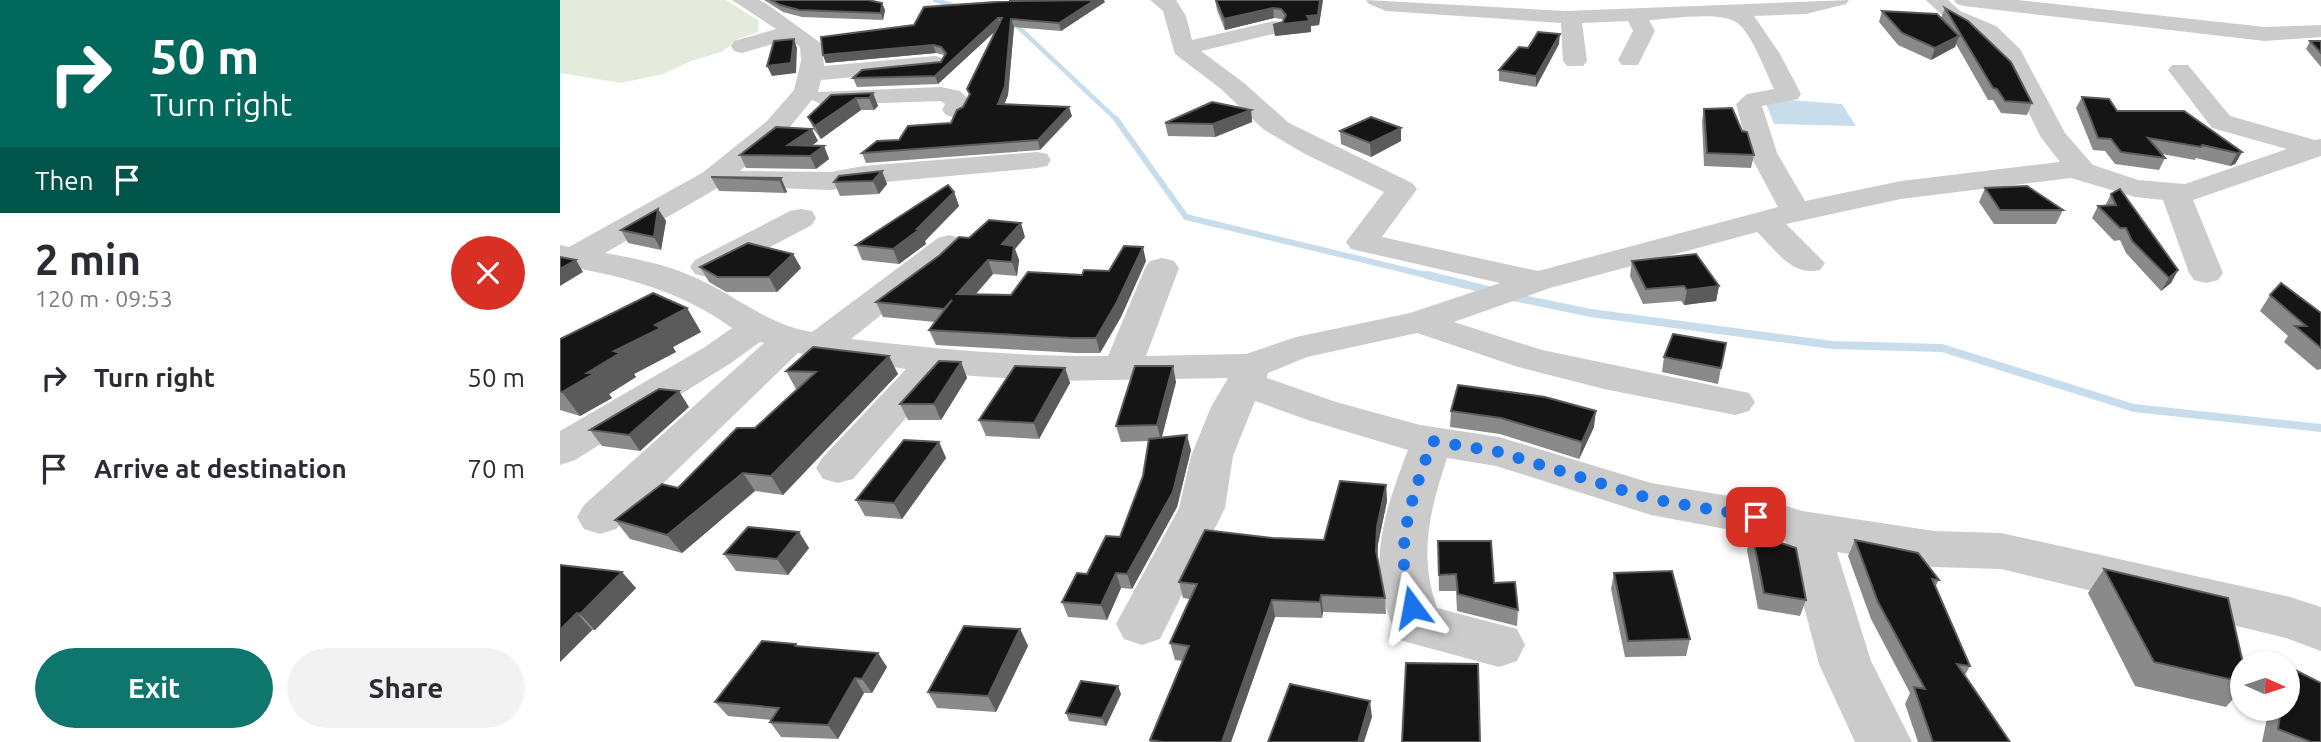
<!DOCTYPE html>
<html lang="en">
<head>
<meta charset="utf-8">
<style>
	:root { --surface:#fff; --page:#f2f2f3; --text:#2b2b33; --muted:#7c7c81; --accent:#0f766e }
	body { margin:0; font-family:Ubuntu,sans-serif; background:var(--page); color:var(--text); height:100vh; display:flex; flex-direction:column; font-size:26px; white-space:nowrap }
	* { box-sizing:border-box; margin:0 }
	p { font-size:23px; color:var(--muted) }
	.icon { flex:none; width:38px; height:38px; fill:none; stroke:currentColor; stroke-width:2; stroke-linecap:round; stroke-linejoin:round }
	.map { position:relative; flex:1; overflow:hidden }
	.side { display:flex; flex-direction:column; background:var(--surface); width:560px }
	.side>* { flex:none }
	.guide { background:#00695c; color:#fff; overflow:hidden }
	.needle { width:46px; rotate:93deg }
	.tools { position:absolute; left:1670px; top:651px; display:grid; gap:14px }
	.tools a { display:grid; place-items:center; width:70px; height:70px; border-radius:50%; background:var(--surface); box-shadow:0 2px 5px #0004; font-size:35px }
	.pin { position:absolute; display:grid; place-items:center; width:60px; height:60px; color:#fff; margin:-30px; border-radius:14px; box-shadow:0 4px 10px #0006 }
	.me { position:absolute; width:77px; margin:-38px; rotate:347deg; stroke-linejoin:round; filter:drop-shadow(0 0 5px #0008) }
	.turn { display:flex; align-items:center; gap:24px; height:147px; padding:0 35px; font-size:32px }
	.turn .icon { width:91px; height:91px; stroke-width:2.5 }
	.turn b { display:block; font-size:49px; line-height:60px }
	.then { display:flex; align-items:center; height:66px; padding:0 35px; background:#0003; gap:14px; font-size:26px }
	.round { display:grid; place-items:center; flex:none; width:74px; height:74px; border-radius:37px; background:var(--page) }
	.headline { display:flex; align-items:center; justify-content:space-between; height:119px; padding:0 35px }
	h1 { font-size:42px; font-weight:600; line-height:52px }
	.cta { display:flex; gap:14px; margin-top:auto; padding:14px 35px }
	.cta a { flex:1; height:80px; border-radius:42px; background:var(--accent); color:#fff; font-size:28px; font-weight:600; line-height:80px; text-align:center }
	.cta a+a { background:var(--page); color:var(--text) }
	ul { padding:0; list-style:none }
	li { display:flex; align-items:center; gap:21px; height:91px; padding:0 35px }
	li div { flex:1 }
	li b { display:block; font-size:26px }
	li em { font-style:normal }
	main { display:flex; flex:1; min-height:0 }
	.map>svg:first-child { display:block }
	.green { fill:#e4ebdc }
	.water { fill:#c8ddeb }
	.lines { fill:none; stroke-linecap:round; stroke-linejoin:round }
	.stream-far2 { stroke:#c8ddeb; stroke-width:4.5 }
	.stream-far1 { stroke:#c8ddeb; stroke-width:6 }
	.stream { stroke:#c8ddeb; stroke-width:8 }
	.minor { fill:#cbcbcb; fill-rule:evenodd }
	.wall { fill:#8a8a8a }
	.shaded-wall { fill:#5b5b5b }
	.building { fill:#151515; stroke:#5b5b5b; stroke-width:2 }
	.route { stroke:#1a73e8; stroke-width:12; stroke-dasharray:0 21.6 }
</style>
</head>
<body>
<main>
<section class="side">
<div class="guide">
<div class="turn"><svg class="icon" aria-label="right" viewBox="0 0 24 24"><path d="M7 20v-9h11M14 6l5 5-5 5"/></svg><div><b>50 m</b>Turn right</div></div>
<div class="then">Then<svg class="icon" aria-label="arrive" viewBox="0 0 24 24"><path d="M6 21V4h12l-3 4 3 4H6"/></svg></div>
</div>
<div class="headline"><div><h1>2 min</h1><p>120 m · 09:53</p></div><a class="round" style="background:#d93025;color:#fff"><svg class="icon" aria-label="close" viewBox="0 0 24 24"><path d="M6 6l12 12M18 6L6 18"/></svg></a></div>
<ul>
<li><svg class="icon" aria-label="right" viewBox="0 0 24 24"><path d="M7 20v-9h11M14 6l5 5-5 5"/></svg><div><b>Turn right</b></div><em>50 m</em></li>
<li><svg class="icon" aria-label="arrive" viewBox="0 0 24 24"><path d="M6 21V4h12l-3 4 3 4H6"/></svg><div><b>Arrive at destination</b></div><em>70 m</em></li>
</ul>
<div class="cta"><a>Exit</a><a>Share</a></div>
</section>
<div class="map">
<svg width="1761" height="742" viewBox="0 0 1761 742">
	<rect width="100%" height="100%" fill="#fff"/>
	<polygon class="green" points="0,0 166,0 199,21 198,32 178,39 162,52 131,61 103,74 61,83 0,73"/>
	<polygon class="water" points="1204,98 1282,104 1296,126 1214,124"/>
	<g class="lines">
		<g class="stream-far2">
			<polyline points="375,0 402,8"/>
			<polyline points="455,24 558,121"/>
		</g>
		<polyline class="stream-far1" points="556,119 626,217 874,277"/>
		<g class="stream">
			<polyline points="867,275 932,291"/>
			<polyline points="948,296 1031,313 1272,345 1382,348 1574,408 1761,428"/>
		</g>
		<g class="minor">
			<path d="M172 0H199L207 4 262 44 264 66 375 56 383 58 387 63 383 68 375 70 261 80 258 92 381 87 400 91 411 102 404 115 395 118 386 115 382 110 385 104 381 101 263 105 252 100 225 133 180 171 271 172 303 166 477 152 487 154 491 160 487 166 477 168 303 184 271 190 161 186 45 253C72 258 104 264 129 275 172 292 206 325 252 332L378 238 389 235 400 238 405 245 400 252 291 339C377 349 461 357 548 356L585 268 590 261 602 258 614 261 619 268 586 356 686 354 736 337 850 313 940 283 791 249 786 242 824 192 745 154 703 129 661 89 615 54 603 11 590 0H616L626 16 632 40 714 21 722 22 725 27 722 32 641 51 684 83 729 123 852 183 857 189 822 237 978 271 1218 207 1189 153 1176 104 1187 94 1214 89C1206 73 1191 31 1176 22 1158 11 1111 19 1089 20L1095 31 1078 65H1062L1058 60 1073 31 1068 21 1022 23 1027 61 1023 66H1007L1003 61 1001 23 826 11 809 4 806 0 1005 11 1289 0 1286 4 1246 14 1194 16 1220 54 1241 94 1238 99 1202 106 1217 153 1245 201 1341 181 1500 162 1480 136 1442 57 1420 36 1386 19 1366 0H1388L1400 11 1436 26 1460 49 1505 133 1533 165 1578 180 1625 184 1727 149 1652 128 1608 70 1612 65H1628L1670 116 1755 140 1761 139V156L1633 200 1663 273 1658 280 1646 283 1634 280 1629 273 1603 200 1575 197 1511 178 1341 199 1226 224 1265 263 1260 270C1232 277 1216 250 1197 232L990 288 894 322 982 350 1189 393 1195 402 1189 411 1175 415 1044 389 958 367 857 333 747 357 708 373 707 378 776 402 860 425 939 437 1091 483 1223 505 1242 511 1374 531 1441 533 1730 597 1761 607V651L1726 638 1441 569 1374 567 1277 552 1311 661 1352 742H1295L1259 664 1228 545 1224 540 1091 515 936 466 887 458C870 511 858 553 877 608L957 629 965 645 957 661 939 667 839 640C804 570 822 518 848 450L748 420 695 401 673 456 665 508 600 639 582 645 564 639 556 624 619 508 631 456 651 407 668 378 490 381 384 374 293 479 278 483 263 479 256 468 263 457 346 369 238 353 56 529 40 534 24 529 17 517 24 505 204 343 200 342 171 363 15 460 0 465V431L145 347 172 328C120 290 62 276 0 265V245L9 247 142 173 207 121 234 90 241 61 240 47 230 39 182 53 174 51 171 46 174 41 216 29Z"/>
			<polygon points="1394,0 1458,0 1705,27 1761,25 1761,37 1705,41 1404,6 1397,4"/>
			<polygon points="241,209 252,211 256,218 252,225 159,274 147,277 135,274 130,267 135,260 230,211"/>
		</g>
	</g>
	<g class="wall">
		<polygon points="204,0 308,0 322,3 325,10 323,20 242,17 223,12"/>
		<polygon points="655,0 763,0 759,25 751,26 751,32 715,36 723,22 722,19 714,18 665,30 657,10"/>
		<polygon points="453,1 545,2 501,31 454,27 448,95 444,104 512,116 480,150 306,163 302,153 391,123 403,107 410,96 407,89 436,30 378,84 297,87 293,78 381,62 384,55 376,53 266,63 263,55 354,25"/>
		<polygon points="1385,8 1472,103 1467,115 1441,113 1433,100 1428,100 1396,44 1395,47 1371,60 1338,45 1319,22 1322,11 1381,18"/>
		<polygon points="1750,41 1761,41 1761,67 1746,49"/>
		<polygon points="999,44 976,87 939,81 939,70 968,48"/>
		<polygon points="313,93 318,106 314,110 301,110 261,139 254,130 248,117 271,95"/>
		<polygon points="1522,97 1557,111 1682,152 1675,164 1670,166 1636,158 1635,160 1602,154 1605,158 1599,170 1555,164 1545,151 1533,150 1516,108"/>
		<polygon points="1144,109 1182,131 1194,155 1191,168 1144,166 1142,121"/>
		<polygon points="691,110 692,122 655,137 608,136 605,123"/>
		<polygon points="780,131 841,141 811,157 781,144"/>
		<polygon points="258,141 251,146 264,146 269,159 256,169 186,168 180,155"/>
		<polygon points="322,171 327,184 319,194 280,196 274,182"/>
		<polygon points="151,177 221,178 227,192 225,193 159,191"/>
		<polygon points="1425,188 1503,210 1496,224 1434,224 1419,202"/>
		<polygon points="394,192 399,206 365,241 366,244 339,264 302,260 296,245"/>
		<polygon points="1551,194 1618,270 1611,283 1601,291 1566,253 1560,240 1554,241 1532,218 1538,206 1545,206"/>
		<polygon points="98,209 106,221 101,250 68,243 61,230"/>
		<polygon points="465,237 455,249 459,260 457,276 433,274 415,295 451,295 522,275 549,271 586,261 561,317 540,353 516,353 376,345 369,330 375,322 323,317 316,302 409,238"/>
		<polygon points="233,254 241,268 217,292 166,292 149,282 140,267"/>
		<polygon points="1072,261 1159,286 1156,301 1124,305 1121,301 1083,304 1070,276"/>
		<polygon points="1710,295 1761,313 1761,369 1757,370 1724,342 1728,336 1700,311"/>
		<polygon points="127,308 141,332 113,347 116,352 74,374 76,377 49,394 52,398 20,416 0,410 0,339"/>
		<polygon points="1104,357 1161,368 1158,384 1102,372"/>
		<polygon points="401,362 407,378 381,420 348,420 340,404"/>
		<polygon points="505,368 510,383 479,439 426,436 419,420"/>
		<polygon points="226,371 338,374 223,495 195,491 122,553 70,539 55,520 118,488 195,428 238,389 236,389"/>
		<polygon points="616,382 601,438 631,450 617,507 572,589 561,588 547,620 508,617 502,602 560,537 583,476 588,441 561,442 556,426"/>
		<polygon points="129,407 80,451 42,446 30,430"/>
		<polygon points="891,411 1034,427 1019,459 940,434 890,427"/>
		<polygon points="379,442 386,458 342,519 305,516 296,500"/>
		<polygon points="826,485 827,501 818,544 817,558 825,598 826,614 763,612 762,618 715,617 671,742 590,742 590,740 623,661 615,660 610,643 630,599 623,598 619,582 713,538 764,540"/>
		<polygon points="239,532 249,548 228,575 176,571 164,554"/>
		<polygon points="1192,533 1246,600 1240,616 1198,609 1187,550"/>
		<polygon points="1295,540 1379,580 1375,587 1410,666 1405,675 1450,742 1358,742 1345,704 1350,693 1311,619 1288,556"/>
		<polygon points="878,541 934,583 958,610 957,626 897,611 896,591 879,591"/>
		<polygon points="0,565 76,588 35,630 32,630 0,662"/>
		<polygon points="1544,569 1682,663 1682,689 1666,707 1575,686 1528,593"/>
		<polygon points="1054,573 1130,639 1126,656 1065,657 1051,589"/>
		<polygon points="460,629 468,646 436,712 377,708 368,692"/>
		<polygon points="238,647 327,667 312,693 304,693 278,739 221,737 210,722 212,720 168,716 155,702"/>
		<polygon points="1729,667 1761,742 1702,742 1709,709 1727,709 1727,669"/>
		<polygon points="561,694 546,726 509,721 506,713"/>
	</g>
	<g class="shaded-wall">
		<polygon points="535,0 544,0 545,2 501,31 499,23"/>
		<polygon points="760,0 763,0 759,25 751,26 751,32 715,36 713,25 747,16"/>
		<polygon points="322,3 325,10 323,20 321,13"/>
		<polygon points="713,8 714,18 665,30 664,19"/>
		<polygon points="438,18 441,26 378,84 375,76"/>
		<polygon points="451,19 454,27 448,95 441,113 438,104"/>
		<polygon points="1000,34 999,44 976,87 976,76"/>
		<polygon points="1399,36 1395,47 1371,60 1375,48"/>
		<polygon points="234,39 237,48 236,73 212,76 207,66"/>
		<polygon points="373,45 376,53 266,63 263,55"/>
		<polygon points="313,93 318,106 314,110 309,98"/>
		<polygon points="296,98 301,110 261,139 255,126"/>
		<polygon points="509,107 512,116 480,150 478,140"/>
		<polygon points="691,110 692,122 655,137 653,124"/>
		<polygon points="841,128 841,141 811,157 810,143"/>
		<polygon points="252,129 258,141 237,156 228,145"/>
		<polygon points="264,146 269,159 256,169 250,156"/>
		<polygon points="1682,152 1675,164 1670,166 1677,153"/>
		<polygon points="322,171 327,184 319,194 313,181"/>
		<polygon points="221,178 227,192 225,193 219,180"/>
		<polygon points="394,192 399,206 365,241 366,244 339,264 333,249 357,229"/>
		<polygon points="98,209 106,221 101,250 94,237"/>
		<polygon points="461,223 465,237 455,249 459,260 457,276 452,262 442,244"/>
		<polygon points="583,247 586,261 561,317 540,353 536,338"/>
		<polygon points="233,254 241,268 217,292 209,277"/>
		<polygon points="16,260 23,272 0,286 0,269"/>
		<polygon points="428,260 433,274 403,309 397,294"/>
		<polygon points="1618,270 1611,283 1601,291 1609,278"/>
		<polygon points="1159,286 1156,301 1124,305 1127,290"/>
		<polygon points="127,308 141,332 113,347 116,352 74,374 76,377 49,394 52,398 20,416 2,392 54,351 95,325"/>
		<polygon points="329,356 338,374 223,495 211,476"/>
		<polygon points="401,362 407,378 381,420 374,404"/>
		<polygon points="613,366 616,382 601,441 597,425"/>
		<polygon points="505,368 510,383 479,439 474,423"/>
		<polygon points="119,391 129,407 80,451 69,435"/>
		<polygon points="1036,411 1034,427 1019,459 1022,442"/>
		<polygon points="627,435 631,450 617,507 572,589 567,574"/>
		<polygon points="379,442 386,458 342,519 334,503"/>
		<polygon points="183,473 195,491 122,553 107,535"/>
		<polygon points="826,485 827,501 818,544 817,567 816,551 817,527"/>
		<polygon points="239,532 249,548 228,575 217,559"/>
		<polygon points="62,572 76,588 35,630 20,614"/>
		<polygon points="556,573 561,588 547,620 541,605"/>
		<polygon points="761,595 763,612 762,618 760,602"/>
		<polygon points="712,600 715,617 671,742 662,742"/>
		<polygon points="17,613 32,630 0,662 0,630"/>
		<polygon points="460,629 468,646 436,712 428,696"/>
		<polygon points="318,653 327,667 312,693 302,679"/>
		<polygon points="295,678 304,693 278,739 268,725"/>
		<polygon points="558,686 561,694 546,726 542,718"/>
		<polygon points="810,701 812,717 804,742 798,742"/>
	</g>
	<g class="building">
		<polygon points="211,0 308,0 322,3 321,13 239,10 220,5"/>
		<polygon points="450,0 453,1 535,0 499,23 451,19 445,86 438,104 509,107 478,140 302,153 317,141 339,140 348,126 391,123 397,110 403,107 410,94 407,89 442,18 438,18 375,76 293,78 302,70 381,62 386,53 381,47 373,45 263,55 261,37 354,25 364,7 450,1"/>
		<polygon points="656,0 760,0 758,15 747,16 750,21 713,25 723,22 726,15 721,9 713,8 664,19"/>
		<polygon points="1385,8 1408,21 1451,62 1472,103 1445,101 1437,89 1433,88"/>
		<polygon points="1322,11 1377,14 1399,36 1375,48 1342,33"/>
		<polygon points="978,32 1000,34 976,76 939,70 959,47 968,48"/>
		<polygon points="234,39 231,63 207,66 214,41"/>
		<polygon points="1750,41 1761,41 1761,53"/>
		<polygon points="313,93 309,98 296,98 255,126 248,117 271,95"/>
		<polygon points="1522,97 1549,99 1557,111 1624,111 1682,152 1677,153 1642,145 1641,147 1588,138 1605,158 1561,152 1551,139 1538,138"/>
		<polygon points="652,102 691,110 653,124 605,123"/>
		<polygon points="1172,108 1182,131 1187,132 1194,155 1147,153 1144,109"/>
		<polygon points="811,117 841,128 810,143 780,131"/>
		<polygon points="216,127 252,129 228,145 264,146 250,156 180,155"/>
		<polygon points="322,171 313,181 274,182 279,176"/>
		<polygon points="151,177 221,178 219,180"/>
		<polygon points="388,185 394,192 357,229 360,229 333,249 296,245"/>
		<polygon points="1467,186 1503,210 1440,210 1425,188"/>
		<polygon points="1560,189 1618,270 1609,278 1572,241 1566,228 1560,228 1538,206 1556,205 1551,194"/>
		<polygon points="98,209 94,237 61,230"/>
		<polygon points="429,220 461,223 442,244 454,246 452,262 428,260 397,294 451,295 468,272 522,275 524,270 549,271 564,246 583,247 557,302 536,338 511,338 369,330 392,300 384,309 316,302 380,255 399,237 409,238"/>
		<polygon points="188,243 233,254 209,277 158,277 140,267"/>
		<polygon points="1136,254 1159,286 1127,290 1124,286 1086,289 1072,261"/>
		<polygon points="0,257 16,260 0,269"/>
		<polygon points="1721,283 1761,313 1761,348 1735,326 1746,326 1710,295"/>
		<polygon points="93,293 127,308 95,325 101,328 54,351 60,353 27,373 35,373 2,392 0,391 0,339"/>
		<polygon points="1113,334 1166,343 1161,368 1104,357"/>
		<polygon points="253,347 329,356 211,476 183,473 107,535 55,520 102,484 118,488 177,428 195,428 256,372 226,371"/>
		<polygon points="379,361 401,362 374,404 340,404"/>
		<polygon points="455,366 505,368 474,423 419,420"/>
		<polygon points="575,366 613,366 597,425 556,426"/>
		<polygon points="898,385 985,397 1036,411 1022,442 941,418 891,411"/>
		<polygon points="99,389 119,391 69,435 30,430"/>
		<polygon points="627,435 613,492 567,574 556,573 541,605 502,602 517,573 527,574 546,536 560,537 583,476 589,439"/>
		<polygon points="344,440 379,442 334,503 296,500"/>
		<polygon points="780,481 826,485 817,527 816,551 825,598 761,595 760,602 712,600 662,742 603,742 590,740 629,646 610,643 637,584 619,582 645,530 713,538 764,540"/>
		<polygon points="188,527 239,532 217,559 164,554"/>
		<polygon points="1192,533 1236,548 1246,600 1204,593"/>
		<polygon points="1295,540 1358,553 1379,580 1372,579 1410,666 1397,664 1450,742 1373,742 1354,687 1365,689 1318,602"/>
		<polygon points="878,541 931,541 934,583 955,582 958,610 898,594 896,574 879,575"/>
		<polygon points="0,565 62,572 20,614 17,613 0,630"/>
		<polygon points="1544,569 1668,598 1683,663 1682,682 1594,662"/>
		<polygon points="1112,571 1130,639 1068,641 1054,573"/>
		<polygon points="404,626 460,629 428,696 368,692"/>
		<polygon points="202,641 236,644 235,646 318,653 302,679 295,678 268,725 210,722 219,708 155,702"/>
		<polygon points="846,663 918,664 920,742 842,742"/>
		<polygon points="1729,667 1761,683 1761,742 1751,742 1718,729 1721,709 1727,709 1727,677"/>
		<polygon points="521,681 558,686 542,718 506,713"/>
		<polygon points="730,684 810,701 798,742 708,742"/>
	</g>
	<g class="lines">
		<path class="route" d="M852 607C832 545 852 500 872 441L939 452 1091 499 1196 517"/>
	</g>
</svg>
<div class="tools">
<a><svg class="needle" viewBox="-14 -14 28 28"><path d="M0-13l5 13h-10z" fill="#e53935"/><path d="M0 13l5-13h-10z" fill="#7c7c81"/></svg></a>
</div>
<div class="pin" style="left:1196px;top:517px;background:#d93025"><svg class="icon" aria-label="arrive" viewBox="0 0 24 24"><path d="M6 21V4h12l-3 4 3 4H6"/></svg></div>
<svg class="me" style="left:852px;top:607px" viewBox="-20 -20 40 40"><path d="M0-17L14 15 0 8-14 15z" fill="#1a73e8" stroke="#fff" stroke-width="4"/></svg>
</div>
</main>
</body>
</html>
